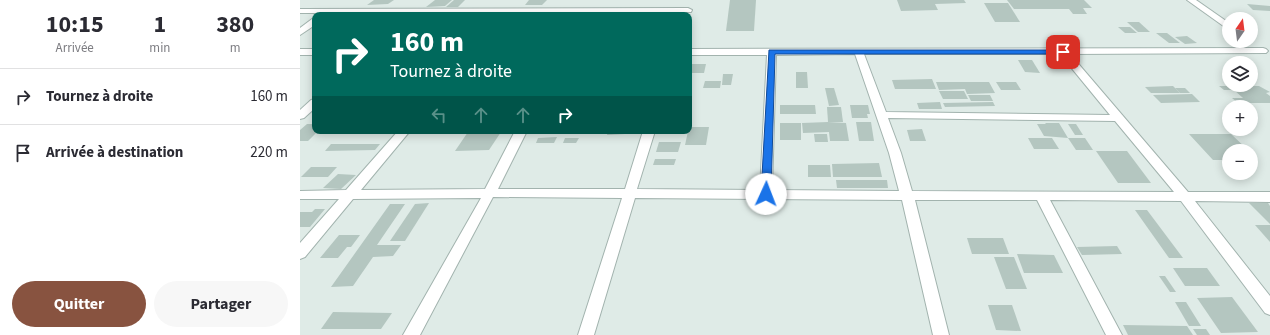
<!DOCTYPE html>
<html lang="fr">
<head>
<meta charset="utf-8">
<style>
	:root { --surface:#fff; --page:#f7f7f7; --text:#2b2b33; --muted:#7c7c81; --line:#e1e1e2; --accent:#885340 }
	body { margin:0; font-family:"Source Sans 3",sans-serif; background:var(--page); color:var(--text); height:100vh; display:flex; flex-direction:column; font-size:15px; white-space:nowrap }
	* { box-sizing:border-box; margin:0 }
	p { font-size:13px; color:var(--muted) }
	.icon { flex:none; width:22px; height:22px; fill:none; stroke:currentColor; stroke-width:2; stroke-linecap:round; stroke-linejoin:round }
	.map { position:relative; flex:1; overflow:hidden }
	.sheet { display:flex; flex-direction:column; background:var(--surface); width:300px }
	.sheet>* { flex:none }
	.top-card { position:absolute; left:12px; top:12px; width:380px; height:122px; border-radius:8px; box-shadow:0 2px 10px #0003; background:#00695c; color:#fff; overflow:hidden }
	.needle { width:26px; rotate:14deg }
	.fabs { position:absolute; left:922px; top:12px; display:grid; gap:8px }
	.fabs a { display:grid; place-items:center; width:36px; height:36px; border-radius:50%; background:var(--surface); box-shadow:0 2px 10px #0003; font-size:20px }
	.pin { position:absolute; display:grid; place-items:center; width:34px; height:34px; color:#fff; margin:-17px; border-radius:8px; box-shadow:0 2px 6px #0006 }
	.me { position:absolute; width:44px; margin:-22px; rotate:2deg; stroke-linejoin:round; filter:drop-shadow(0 0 3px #0008) }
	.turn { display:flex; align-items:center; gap:14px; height:84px; padding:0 12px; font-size:18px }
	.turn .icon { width:52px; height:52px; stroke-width:2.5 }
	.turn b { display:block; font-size:28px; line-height:34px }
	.lanes { display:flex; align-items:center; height:38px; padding:0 12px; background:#0003; justify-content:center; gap:20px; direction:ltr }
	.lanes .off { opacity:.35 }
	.eta { display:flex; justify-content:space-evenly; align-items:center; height:68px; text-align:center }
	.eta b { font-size:24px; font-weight:700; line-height:28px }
	.cta { display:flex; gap:8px; margin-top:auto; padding:8px 12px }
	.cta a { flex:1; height:46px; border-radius:24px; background:var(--accent); color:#fff; font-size:16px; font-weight:700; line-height:46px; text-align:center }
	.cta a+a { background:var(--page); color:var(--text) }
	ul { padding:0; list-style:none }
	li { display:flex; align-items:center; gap:12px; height:56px; padding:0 12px; border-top:1px solid var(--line) }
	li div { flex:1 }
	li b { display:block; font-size:15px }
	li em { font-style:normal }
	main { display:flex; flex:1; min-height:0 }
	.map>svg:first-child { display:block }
	.building { fill:#b4c6c0 }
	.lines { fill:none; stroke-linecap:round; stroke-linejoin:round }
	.minor-casing { stroke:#a2b3ae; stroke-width:2 }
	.minor { fill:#fff; fill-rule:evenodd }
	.route { fill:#1a73e8; stroke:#114b97 }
</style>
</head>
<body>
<main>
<section class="sheet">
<div class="eta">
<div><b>10:15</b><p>Arrivée</p></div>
<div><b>1</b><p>min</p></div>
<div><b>380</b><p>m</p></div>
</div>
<ul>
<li><svg class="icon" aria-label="right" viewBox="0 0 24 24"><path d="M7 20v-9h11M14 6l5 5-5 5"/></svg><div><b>Tournez à droite</b></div><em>160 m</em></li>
<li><svg class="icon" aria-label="arrive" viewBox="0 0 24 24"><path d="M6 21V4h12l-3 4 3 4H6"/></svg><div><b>Arrivée à destination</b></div><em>220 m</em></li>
</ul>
<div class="cta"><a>Quitter</a><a>Partager</a></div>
</section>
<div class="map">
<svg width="970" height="335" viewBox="0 0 970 335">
	<rect width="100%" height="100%" fill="#dfebe7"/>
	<g class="building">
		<polygon points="74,0 94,0 88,4 67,5"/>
		<polygon points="135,0 152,0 145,6 126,7"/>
		<polygon points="154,0 165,0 158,7 146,7"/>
		<polygon points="229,0 247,0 242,5 225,5"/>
		<polygon points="430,0 456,0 454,31 426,31"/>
		<polygon points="597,0 664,0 666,3 635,4 638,10 601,11"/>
		<polygon points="707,0 784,0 792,8 783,8 787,14 773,14 769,9 714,9"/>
		<polygon points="684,3 708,3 720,22 695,22"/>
		<polygon points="947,4 970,6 970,11 953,10"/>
		<polygon points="827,22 839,22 850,32 838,32"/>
		<polygon points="818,27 830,27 837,33 825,33"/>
		<polygon points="856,33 867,33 880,43 869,43"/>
		<polygon points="887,36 897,43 885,44 875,37"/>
		<polygon points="718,60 732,60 740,73 725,72"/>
		<polygon points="389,64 406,64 404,73 389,73"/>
		<polygon points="496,72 507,72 508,88 496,88"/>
		<polygon points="423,74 433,74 431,85 422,85"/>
		<polygon points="632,79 636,89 595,89 592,80"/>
		<polygon points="405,81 421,81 420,88 403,88"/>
		<polygon points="636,82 689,82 695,93 667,94 665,89 639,90"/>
		<polygon points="696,82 716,82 721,90 701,90"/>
		<polygon points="873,86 880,93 851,93 845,87"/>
		<polygon points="919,86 959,86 970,92 966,93 970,96 970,103 938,103 932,98 943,98 934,90 924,90"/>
		<polygon points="525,88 534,88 539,105 529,106"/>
		<polygon points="875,88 885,88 890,93 880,93"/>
		<polygon points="639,91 664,91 668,99 643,99"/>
		<polygon points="892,94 900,102 861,103 853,95"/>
		<polygon points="668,95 690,95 693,101 671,101"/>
		<polygon points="640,102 642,109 619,109 617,103"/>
		<polygon points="693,102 695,106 645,107 643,103"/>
		<polygon points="480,105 515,105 516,114 480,114"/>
		<polygon points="550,105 568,105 570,114 567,114 568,118 552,118"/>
		<polygon points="527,107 541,107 543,122 528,122"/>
		<polygon points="528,122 546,123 549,141 530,141 529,132 503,133 502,123"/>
		<polygon points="556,122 571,122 574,141 559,141"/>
		<rect x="480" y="123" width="21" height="17"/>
		<polygon points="745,123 759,123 768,138 744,136 737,124 746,124"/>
		<polygon points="7,124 15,124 15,131 18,131 8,141 0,141 0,130"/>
		<polygon points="768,124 776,124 783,135 775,135"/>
		<polygon points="389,127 409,127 406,145 385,145"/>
		<polygon points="622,129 626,141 610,141 607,130"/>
		<polygon points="236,131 254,131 252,134 234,134"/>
		<polygon points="308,131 326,131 325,134 307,135"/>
		<polygon points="168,132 201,132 189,150 155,151"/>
		<polygon points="514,134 527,134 528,142 515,142"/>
		<polygon points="889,134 931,134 949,151 929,151 929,160 913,160"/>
		<polygon points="257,137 254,143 236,143 238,138"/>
		<polygon points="265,138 279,138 276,143 263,143"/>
		<polygon points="728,138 752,138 759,149 734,149"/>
		<polygon points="768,138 785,138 793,150 776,150"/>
		<polygon points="359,142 381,142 378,152 356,152"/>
		<polygon points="31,144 80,144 75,150 25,151"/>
		<polygon points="796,151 827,151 851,183 818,183"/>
		<polygon points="355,159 376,159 374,165 353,165"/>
		<polygon points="579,163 582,177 533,177 532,164"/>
		<polygon points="508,165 530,165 531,177 508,177"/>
		<polygon points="11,167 37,167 28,177 1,177"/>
		<polygon points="38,174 56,175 41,189 23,188"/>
		<polygon points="536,180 587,180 588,188 537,188"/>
		<polygon points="129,203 105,241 90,241 115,204"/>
		<polygon points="949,203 968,203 970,206 970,224"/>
		<polygon points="90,204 105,204 77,245 101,245 93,256 73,257 53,286 31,287"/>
		<polygon points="15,209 25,209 10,227 0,227 0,212 12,212"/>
		<polygon points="835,210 847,210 883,258 869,258"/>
		<polygon points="955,225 970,225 970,242"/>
		<polygon points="39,235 60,235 51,247 47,247 38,258 20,258"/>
		<polygon points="667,238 703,238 709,254 672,254"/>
		<polygon points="817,246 822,254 782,255 777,247"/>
		<polygon points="717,254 754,255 763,273 724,273"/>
		<polygon points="694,257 714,257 727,289 706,289"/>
		<polygon points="873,268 907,268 920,286 885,286"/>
		<polygon points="859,276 865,276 876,292 870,292"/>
		<polygon points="932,297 958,332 921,333 897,298"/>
		<polygon points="875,302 886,302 901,326 889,326"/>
		<polygon points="688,305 712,305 721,331 696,330"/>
		<polygon points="33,312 92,313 81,329 21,329"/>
		<polygon points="823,325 887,326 893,335 828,335"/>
		<polygon points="893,329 906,329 910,335 897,335"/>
	</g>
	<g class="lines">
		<defs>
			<g id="minor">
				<polygon points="887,0 896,0 929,23 929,30"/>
				<polygon points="388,8 392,10 391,12 0,13 0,9"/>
				<polygon points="12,19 15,19 15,25 0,35 0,28"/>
				<path d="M963 48 966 49 968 51 966 53 770 54 888 192H970V202L895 201 970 296V315L965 313 881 201 750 200 822 335H806L737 200H615L649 335H633L602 200 335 198 294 335H278L322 198 193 197 120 335H103L181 198 53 199 5 257 0 259V243L39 199H0V191L46 190 98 131H110L61 190 185 189 215 131H227L198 189H325L343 131H355L337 189 460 190 467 55H389V49ZM555 54 589 153 599 191 472 190 476 55ZM564 54H760L810 115 586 112ZM588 118 815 121 874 192 612 191 601 153Z"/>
				<rect x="0" y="49" width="15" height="6"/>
				<polygon points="15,99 15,108 4,118 0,119 0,110 11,100"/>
			</g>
		</defs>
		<use href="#minor" class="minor-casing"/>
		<use href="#minor" class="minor"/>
	</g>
	<polygon class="route" points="469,50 763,50 766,52 763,54 475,54 471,194 466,198 461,194"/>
</svg>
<div class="fabs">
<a><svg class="needle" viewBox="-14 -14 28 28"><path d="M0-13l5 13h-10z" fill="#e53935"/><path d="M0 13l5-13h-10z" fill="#7c7c81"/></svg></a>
<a><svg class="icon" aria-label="layers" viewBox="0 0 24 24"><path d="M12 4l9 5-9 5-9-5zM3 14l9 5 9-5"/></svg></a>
<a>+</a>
<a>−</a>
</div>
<div class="pin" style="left:763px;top:52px;background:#d93025"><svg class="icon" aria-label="arrive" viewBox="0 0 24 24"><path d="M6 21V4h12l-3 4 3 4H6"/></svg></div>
<svg class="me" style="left:466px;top:194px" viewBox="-20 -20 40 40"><circle r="19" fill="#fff"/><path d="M0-13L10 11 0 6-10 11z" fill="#1a73e8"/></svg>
<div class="top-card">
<div class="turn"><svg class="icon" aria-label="right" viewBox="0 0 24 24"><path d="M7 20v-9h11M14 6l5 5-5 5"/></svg><div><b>160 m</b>Tournez à droite</div></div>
<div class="lanes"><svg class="icon off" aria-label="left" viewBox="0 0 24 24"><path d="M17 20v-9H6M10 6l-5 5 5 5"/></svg><svg class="icon off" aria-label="ahead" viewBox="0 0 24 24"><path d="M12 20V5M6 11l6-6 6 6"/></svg><svg class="icon off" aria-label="ahead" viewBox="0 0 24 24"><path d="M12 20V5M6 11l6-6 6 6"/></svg><svg class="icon" aria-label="right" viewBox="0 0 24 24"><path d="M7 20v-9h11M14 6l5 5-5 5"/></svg></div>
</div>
</div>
</main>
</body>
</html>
